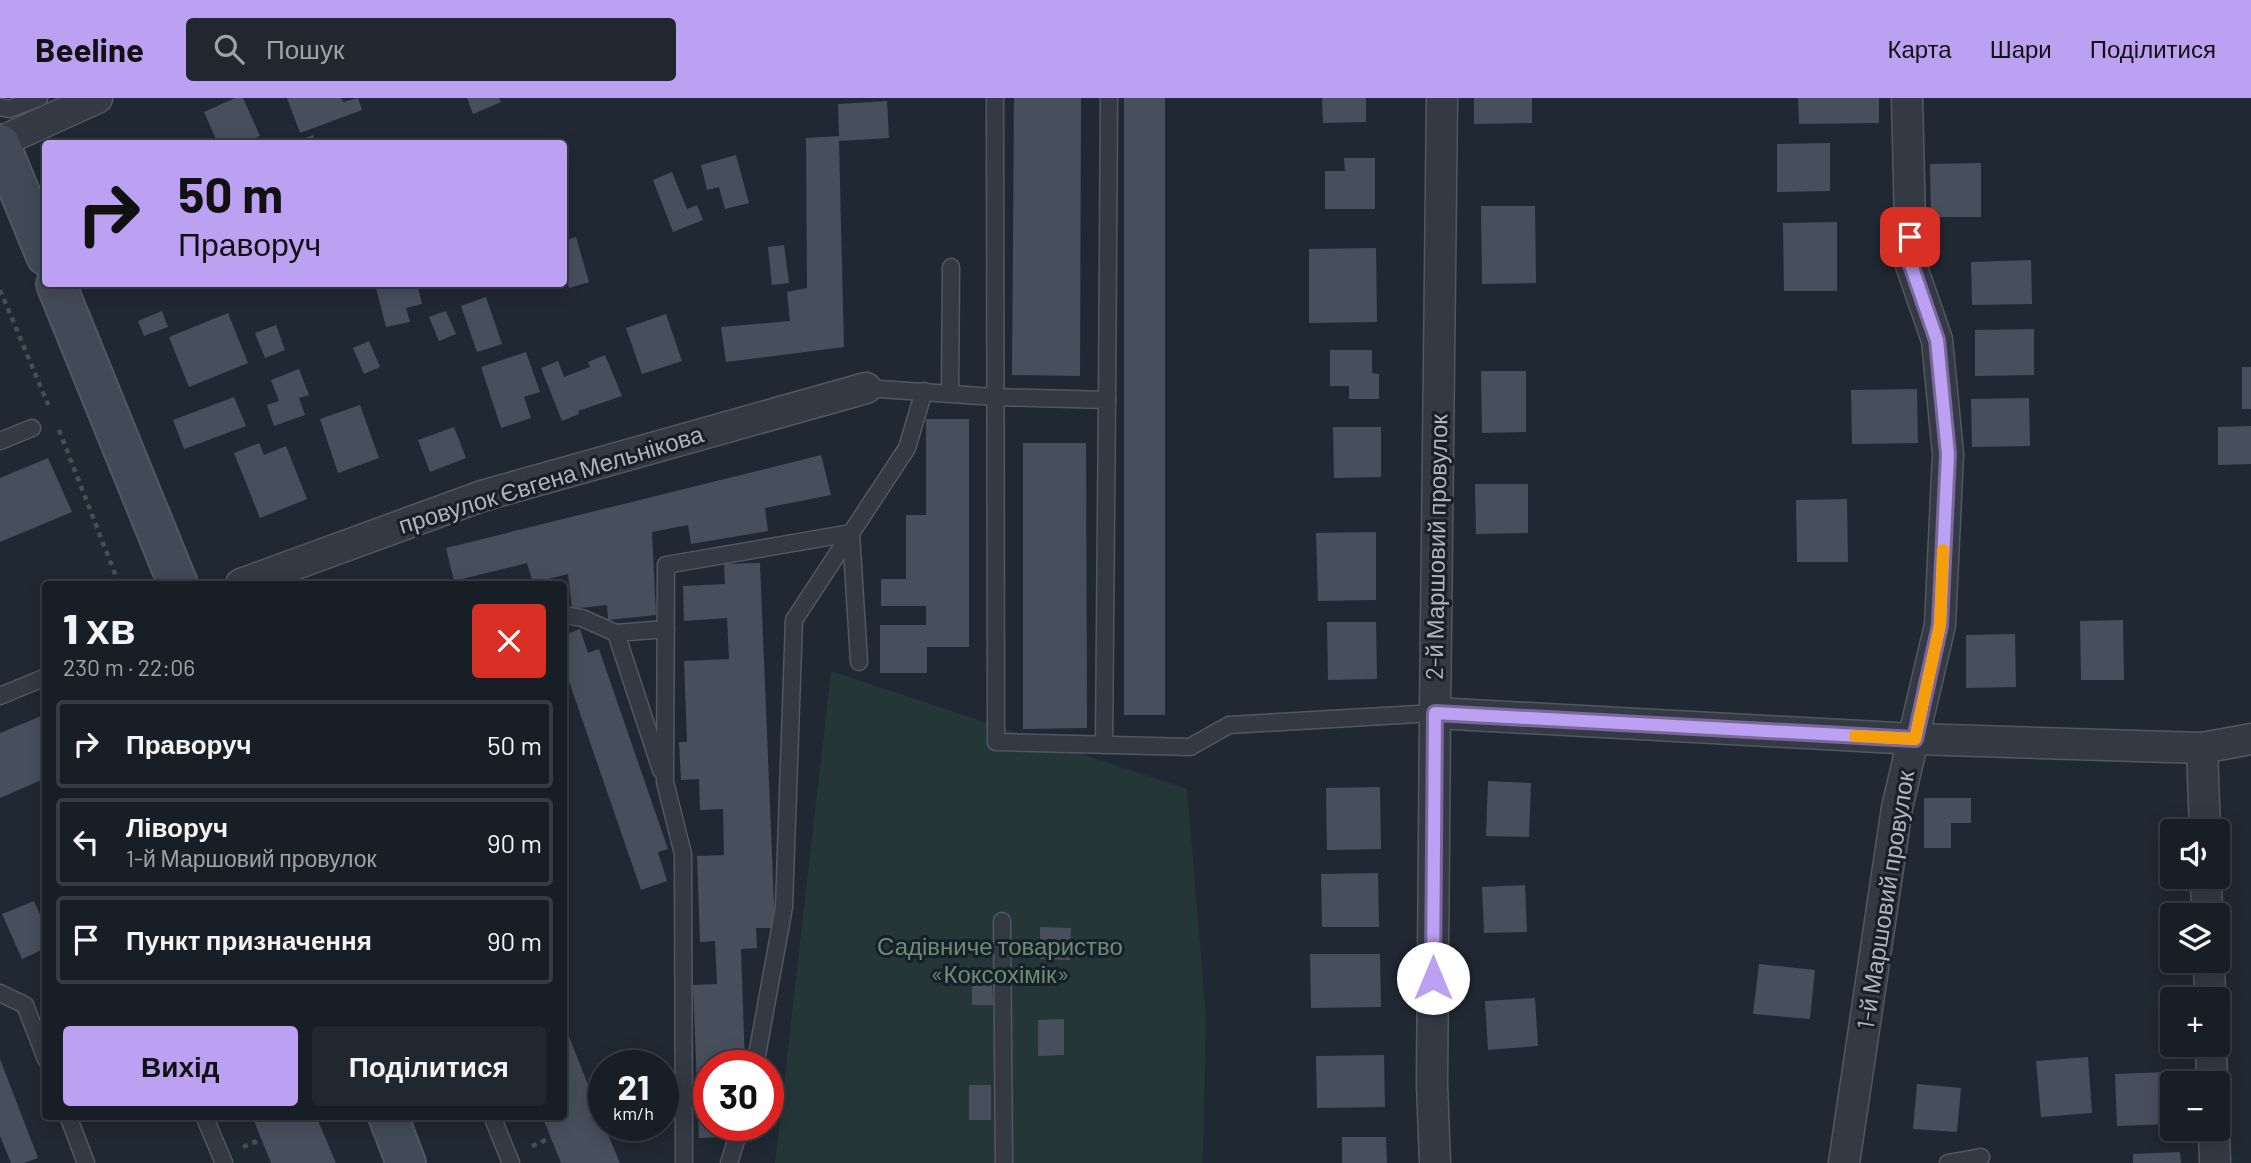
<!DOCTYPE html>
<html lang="uk">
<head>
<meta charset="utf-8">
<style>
	:root { --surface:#181e26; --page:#21272e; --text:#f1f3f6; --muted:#9fa2a7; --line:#363c43; --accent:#bca0f2 }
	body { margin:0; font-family:Barlow,sans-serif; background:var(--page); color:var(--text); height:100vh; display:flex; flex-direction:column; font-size:26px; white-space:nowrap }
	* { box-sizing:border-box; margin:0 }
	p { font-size:23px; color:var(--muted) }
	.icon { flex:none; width:38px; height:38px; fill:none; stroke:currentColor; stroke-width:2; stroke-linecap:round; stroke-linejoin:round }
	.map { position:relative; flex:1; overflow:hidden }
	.details { position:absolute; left:42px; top:483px; width:525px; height:539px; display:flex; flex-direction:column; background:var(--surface); border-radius:7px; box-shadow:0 4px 18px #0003,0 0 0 2px var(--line) }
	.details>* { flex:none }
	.banner { position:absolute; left:42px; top:42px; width:525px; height:147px; border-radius:7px; box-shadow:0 4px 18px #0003,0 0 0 2px var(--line); background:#bca0f2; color:#111; overflow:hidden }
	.buttons { position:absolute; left:2160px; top:721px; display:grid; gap:14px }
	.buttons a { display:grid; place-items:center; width:70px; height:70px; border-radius:7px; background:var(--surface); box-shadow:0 4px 18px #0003,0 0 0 2px var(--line); font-size:35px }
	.speed { position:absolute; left:588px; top:952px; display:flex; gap:14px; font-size:35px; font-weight:700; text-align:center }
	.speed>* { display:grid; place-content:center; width:91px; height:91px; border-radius:50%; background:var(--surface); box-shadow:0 4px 18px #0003,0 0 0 2px var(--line); line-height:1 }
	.speed small { font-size:18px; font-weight:400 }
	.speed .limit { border:10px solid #d22; background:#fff; color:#111 }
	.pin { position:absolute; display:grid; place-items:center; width:60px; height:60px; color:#fff; margin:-30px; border-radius:14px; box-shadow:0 4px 10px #0006 }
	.me { position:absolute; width:77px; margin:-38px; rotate:0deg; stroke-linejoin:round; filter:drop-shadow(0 0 5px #0008) }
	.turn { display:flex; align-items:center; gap:24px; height:147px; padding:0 21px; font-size:32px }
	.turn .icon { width:91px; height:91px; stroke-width:2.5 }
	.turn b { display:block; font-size:49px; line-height:60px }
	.round { display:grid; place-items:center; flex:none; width:74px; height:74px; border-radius:7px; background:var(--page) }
	.overview { display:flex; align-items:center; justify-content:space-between; height:119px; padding:0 21px }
	h1 { font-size:42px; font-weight:800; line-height:52px }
	.primary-button { display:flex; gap:14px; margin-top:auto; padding:14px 21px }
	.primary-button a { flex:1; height:80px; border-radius:7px; background:var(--accent); color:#111; font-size:28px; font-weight:800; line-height:80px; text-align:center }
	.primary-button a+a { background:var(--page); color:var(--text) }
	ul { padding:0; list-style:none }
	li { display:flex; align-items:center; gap:21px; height:88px; margin:0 14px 10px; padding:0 7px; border:4px solid var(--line); border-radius:7px }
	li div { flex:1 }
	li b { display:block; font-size:26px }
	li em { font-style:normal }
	header { display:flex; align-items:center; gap:42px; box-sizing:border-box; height:98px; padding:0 35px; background:var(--accent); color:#111 }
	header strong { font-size:33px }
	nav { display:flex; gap:38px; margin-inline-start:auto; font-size:24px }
	.search { width:490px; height:63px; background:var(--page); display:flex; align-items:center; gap:18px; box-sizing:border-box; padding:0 24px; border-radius:7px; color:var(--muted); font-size:26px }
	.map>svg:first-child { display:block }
	.green { fill:#253636 }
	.building { fill:#474f5d }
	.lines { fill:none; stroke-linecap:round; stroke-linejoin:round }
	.lane-casing { stroke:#515862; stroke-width:19 }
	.street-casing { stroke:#515862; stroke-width:33 }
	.secondary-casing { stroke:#515862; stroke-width:42 }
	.path { stroke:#425154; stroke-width:4.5; stroke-dasharray:5 5; stroke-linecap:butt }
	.lane { stroke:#343a44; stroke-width:16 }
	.street { stroke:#343a44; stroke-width:30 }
	.secondary { stroke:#424a57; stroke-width:38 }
	.route-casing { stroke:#7a689d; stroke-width:18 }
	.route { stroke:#bca0f2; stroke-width:12 }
	.slow { stroke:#f59e0b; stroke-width:12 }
	.labels { text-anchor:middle; stroke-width:6; stroke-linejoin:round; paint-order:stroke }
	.street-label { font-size:24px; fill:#adb5c1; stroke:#191f28 }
	.park-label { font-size:24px; fill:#688f71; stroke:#191f28 }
</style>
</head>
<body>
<header>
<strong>Beeline</strong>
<div class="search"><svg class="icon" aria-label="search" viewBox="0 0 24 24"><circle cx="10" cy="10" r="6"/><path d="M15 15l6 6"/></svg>Пошук</div>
<nav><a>Карта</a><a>Шари</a><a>Поділитися</a></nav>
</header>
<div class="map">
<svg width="2251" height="1065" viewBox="0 0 2251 1065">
	<rect width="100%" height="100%" fill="#202833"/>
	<polygon class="green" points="831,573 1187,691 1206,919 1203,1065 775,1065"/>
	<g class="building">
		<polygon points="235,0 243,0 260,38 243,46 218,46 204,14"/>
		<polygon points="287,0 341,0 343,4 358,0 362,12 300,35"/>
		<polygon points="467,0 499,0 501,4 473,16"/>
		<polygon points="1014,0 1081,0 1080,278 1012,277"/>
		<rect x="1124" y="0" width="41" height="617"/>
		<polygon points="1322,0 1366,0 1366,24 1323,25"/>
		<polygon points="1474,0 1532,0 1532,25 1474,26"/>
		<polygon points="1798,0 1879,0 1879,25 1799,26"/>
		<polygon points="887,3 889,40 839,43 844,249 726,264 721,229 790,223 787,194 807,190 806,40 839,38 838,6"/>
		<polygon points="313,37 316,46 293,46 293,45"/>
		<polygon points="1830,45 1830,93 1777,94 1777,46"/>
		<polygon points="736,57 749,105 725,111 719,89 707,92 701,67"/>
		<polygon points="1344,60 1375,60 1375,111 1325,111 1325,73 1345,73"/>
		<polygon points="1981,65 1981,119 1931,119 1930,66"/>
		<polygon points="672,74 687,111 697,107 703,122 673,134 653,82"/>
		<polygon points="1481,108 1535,108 1536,185 1482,186"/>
		<polygon points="1837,124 1837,193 1784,193 1783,125"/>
		<polygon points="576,139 589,184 569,190 564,170 564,143"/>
		<polygon points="784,147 789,185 772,187 768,149"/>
		<polygon points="1376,150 1377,224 1309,225 1309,151"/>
		<polygon points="2031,162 2032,206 1972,207 1971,164"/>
		<polygon points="375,186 417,186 422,206 406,210 410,224 386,229"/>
		<polygon points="486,199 502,246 477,254 461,208"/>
		<polygon points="162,213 168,229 144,238 138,223"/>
		<polygon points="446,213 456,236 439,243 429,219"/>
		<polygon points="228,215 248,265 189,289 169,239"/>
		<polygon points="666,216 682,263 642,276 626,230"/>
		<polygon points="276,227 285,252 265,260 255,235"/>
		<polygon points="2034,231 2034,277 1975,278 1975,232"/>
		<polygon points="369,243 380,269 364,276 353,250"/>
		<polygon points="1330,252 1372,252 1372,275 1379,276 1379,301 1349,301 1349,288 1330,288"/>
		<polygon points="526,254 540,294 524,299 531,320 501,330 481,269"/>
		<polygon points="605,257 622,298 578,313 579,316 562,323 541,270 558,263 564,279 590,269 588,264"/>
		<rect x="2242" y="269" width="9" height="42"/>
		<polygon points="299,271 309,297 299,300 305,317 274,328 267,307 279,303 271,282"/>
		<polygon points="1481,273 1526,273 1526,334 1482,335"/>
		<polygon points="1917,291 1918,345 1852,346 1851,292"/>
		<polygon points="234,299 246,328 184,351 173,322"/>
		<polygon points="2029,300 2030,348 1972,349 1971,301"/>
		<polygon points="360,307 379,360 338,375 320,321"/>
		<polygon points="926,321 969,321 969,549 927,549 927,575 880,575 880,527 926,527 926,508 881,508 881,481 906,481 906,417 926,417"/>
		<polygon points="2251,328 2251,366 2218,367 2218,329"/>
		<polygon points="454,329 466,360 430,374 418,342"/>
		<polygon points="1333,329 1381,329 1381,379 1334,380"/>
		<polygon points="259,345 264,357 286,348 307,401 260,420 234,355"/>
		<polygon points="1023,345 1086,345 1087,630 1023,631"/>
		<polygon points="821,357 831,397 765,410 768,433 691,446 688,427 652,434 656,517 608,522 607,507 572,511 568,476 533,485 527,465 454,483 446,450"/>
		<polygon points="48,360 72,414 0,444 0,380"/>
		<polygon points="1475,386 1528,386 1528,435 1476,436"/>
		<polygon points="1847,401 1848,464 1797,464 1796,402"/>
		<polygon points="1376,434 1376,502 1318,503 1316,435"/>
		<polygon points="760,465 775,830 756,830 757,850 741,851 745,968 709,968 709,1027 723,1027 723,1039 699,1040 693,887 717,886 715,843 700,844 697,758 724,757 723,711 700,712 699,681 681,682 679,644 687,644 684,563 729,561 727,520 684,523 683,488 725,486 724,466"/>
		<polygon points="2123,522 2124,582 2081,582 2080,523"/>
		<polygon points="1327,524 1376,524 1377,581 1328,582"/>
		<polygon points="580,531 588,555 599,551 668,751 658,754 667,783 641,792 564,569 564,537"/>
		<polygon points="2015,536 2016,589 1966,590 1966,537"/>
		<polygon points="46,616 46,680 0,700 0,635"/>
		<polygon points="1488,683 1531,685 1529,739 1486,738"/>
		<polygon points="1380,689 1381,751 1327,752 1326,690"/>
		<polygon points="1924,700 1971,700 1971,725 1951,725 1951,750 1924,750"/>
		<polygon points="1378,775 1379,829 1322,829 1321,776"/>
		<polygon points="1525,787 1527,834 1484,835 1482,789"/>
		<polygon points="34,803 46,830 46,850 22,861 2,816"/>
		<polygon points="1040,829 1071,830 1070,862 1040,861"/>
		<polygon points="1310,856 1380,856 1381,909 1311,910"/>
		<polygon points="1759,866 1815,872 1810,921 1753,916"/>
		<polygon points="972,883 992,883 993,907 972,907"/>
		<polygon points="1535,900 1538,948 1488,952 1485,903"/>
		<polygon points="1064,921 1064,957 1038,958 1038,922"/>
		<polygon points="564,926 604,1027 620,1065 561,1065 542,1018 564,1018"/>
		<polygon points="1384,957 1385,1009 1317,1010 1316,958"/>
		<polygon points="2088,959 2092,1015 2041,1019 2036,963"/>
		<polygon points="0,961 38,1060 24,1065 11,1065 0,1038"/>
		<polygon points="2167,974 2169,1026 2117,1028 2115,976"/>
		<polygon points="1917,986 1961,990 1957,1034 1913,1031"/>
		<rect x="969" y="987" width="22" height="35"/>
		<polygon points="252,1018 316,1018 336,1065 271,1065"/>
		<polygon points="1342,1039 1386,1039 1387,1065 1342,1065"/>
		<polygon points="2180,1054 2181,1065 2133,1065 2133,1056"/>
	</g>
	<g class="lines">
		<defs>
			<g id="lane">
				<polyline points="995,0 996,644 1190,649 1229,627 1435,615"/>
				<polyline points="0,9 9,11 39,0"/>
				<polyline points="866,290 994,299 1107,302 1104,647"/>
				<polyline points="950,295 951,169"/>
				<polyline points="1107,302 1109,0"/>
				<polyline points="0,343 32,330"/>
				<polyline points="564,517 582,520 616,535"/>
				<polyline points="0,598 46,579"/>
				<polyline points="661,672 616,535 666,531"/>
				<polyline points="1002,823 1004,1065"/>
				<polyline points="0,895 25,907 46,961"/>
				<polyline points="755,968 784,809 794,522 907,350 924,293"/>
				<polyline points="68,1018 86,1065"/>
				<polyline points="204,1018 224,1065"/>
				<polyline points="492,1018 511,1065"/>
				<polyline points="684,1065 683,756 665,684 666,467 851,435 859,564"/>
				<polyline points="729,1065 741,1027"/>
				<polyline points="1948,1065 1981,1059"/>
			</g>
			<g id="street">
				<polyline points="0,44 97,0"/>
				<polyline points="241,486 482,398 866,290"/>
				<polyline points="1435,615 1915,641 2202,650 2251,641"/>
				<polyline points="2202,650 2205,733"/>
				<polyline points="2206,779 2207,817"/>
				<polyline points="2209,863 2210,901"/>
				<polyline points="2211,947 2212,985"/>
				<polyline points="2214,1031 2215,1065"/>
				<polyline points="1435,1065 1432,986 1435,615 1442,0"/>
				<polyline points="1844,1065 1897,710 1940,527 1948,356 1937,242 1911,167 1907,0"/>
			</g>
			<g id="secondary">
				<polyline points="0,46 46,158"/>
				<polyline points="56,186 178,486"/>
				<polyline points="388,1018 406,1065"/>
			</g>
		</defs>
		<use href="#lane" class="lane-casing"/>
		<use href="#street" class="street-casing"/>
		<use href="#secondary" class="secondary-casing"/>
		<g class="path">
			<polyline points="0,192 50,311"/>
			<polyline points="59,332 119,486"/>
			<polyline points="532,1048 550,1040"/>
			<polyline points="243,1049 262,1041"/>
		</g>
		<use href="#lane" class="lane"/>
		<use href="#street" class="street"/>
		<use href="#secondary" class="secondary"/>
	</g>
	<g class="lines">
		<defs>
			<polyline id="route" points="1433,880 1435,615 1915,641 1940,527 1948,356 1937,242 1911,167 1910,139"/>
		</defs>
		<use href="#route" class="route-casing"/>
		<use href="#route" class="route"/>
		<polyline class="slow" points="1855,638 1915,641 1940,527 1943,452"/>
	</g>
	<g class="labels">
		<g class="street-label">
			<text transform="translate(551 382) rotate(-17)" y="8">провулок Євгена Мельнікова</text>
			<text transform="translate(1437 449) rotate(-89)" y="8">2-й Маршовий провулок</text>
			<text transform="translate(1886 802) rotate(-81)" y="8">1-й Маршовий провулок</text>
		</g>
		<g class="park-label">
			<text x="1000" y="857">Садівниче товариство<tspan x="1000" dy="28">«Коксохімік»</tspan></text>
		</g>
	</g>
</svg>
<div class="buttons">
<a><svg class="icon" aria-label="sound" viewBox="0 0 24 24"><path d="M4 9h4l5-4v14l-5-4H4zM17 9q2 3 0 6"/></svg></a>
<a><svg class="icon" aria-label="layers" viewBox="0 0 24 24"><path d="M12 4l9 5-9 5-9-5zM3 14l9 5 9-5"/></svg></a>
<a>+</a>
<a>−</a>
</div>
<div class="speed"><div>21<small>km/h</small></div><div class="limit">30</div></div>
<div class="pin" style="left:1910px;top:139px;background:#d93025"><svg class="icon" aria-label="arrive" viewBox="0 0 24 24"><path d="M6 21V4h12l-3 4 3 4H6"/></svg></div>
<svg class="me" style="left:1433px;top:880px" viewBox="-20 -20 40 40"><circle r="19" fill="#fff"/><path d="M0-13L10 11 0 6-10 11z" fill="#bca0f2"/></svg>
<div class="banner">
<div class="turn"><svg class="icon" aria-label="right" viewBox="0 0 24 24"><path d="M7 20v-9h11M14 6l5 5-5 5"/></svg><div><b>50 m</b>Праворуч</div></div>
</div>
<section class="details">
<div class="overview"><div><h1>1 хв</h1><p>230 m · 22:06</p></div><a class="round" style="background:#d93025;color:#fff"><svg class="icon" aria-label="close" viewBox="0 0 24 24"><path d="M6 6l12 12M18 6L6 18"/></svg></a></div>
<ul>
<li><svg class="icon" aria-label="right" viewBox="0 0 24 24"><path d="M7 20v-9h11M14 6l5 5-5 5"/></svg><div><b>Праворуч</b></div><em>50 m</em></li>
<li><svg class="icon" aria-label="left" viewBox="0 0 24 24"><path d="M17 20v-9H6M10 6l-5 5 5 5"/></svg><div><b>Ліворуч</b><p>1-й Маршовий провулок</p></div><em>90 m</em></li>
<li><svg class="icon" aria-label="arrive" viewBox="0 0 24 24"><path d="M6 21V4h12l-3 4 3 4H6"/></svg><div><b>Пункт призначення</b></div><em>90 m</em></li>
</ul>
<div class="primary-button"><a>Вихід</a><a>Поділитися</a></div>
</section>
</div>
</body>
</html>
